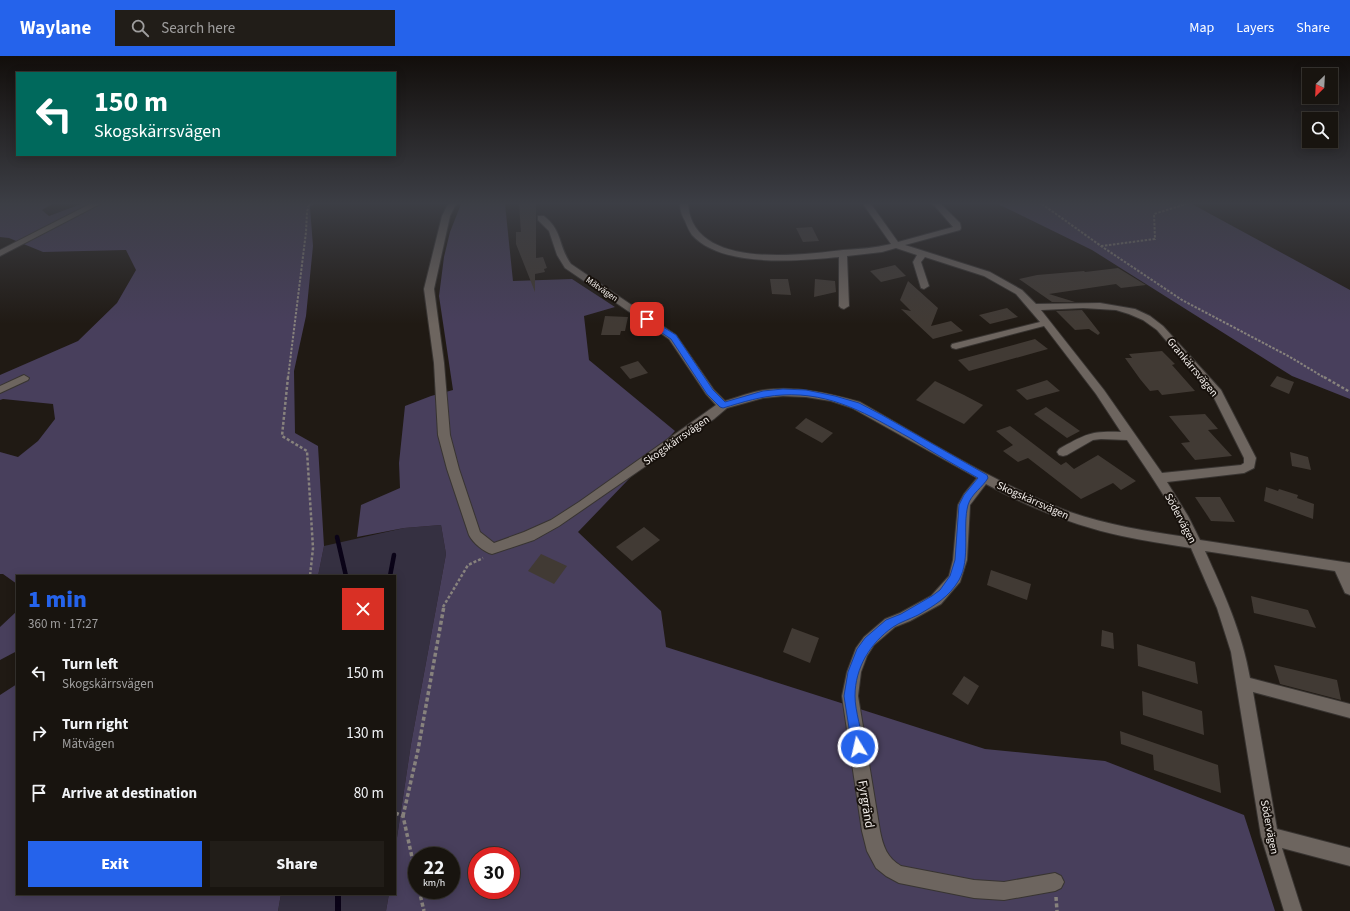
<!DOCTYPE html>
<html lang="en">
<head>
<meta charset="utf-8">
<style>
	:root { --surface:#18140f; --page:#211d18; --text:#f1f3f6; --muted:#9f9e9e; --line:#36332f; --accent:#2563eb }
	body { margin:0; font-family:"Source Sans 3",sans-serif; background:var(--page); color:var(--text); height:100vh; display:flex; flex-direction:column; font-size:15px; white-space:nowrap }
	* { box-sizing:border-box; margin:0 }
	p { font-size:13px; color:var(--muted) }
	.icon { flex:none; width:22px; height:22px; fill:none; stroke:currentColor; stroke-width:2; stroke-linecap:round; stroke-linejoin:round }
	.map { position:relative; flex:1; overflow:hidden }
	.details { position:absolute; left:16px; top:519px; width:380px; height:320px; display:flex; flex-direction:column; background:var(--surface); border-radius:0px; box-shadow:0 2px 10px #0003,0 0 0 1px var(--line) }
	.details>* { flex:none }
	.hud { position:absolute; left:16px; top:16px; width:380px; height:84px; border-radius:0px; box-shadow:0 2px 10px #0003,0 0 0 1px var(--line); background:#00695c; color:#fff; overflow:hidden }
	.needle { width:26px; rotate:204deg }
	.fabs { position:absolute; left:1302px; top:12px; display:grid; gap:8px }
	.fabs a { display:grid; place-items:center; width:36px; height:36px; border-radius:0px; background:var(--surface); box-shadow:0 2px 10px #0003,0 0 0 1px var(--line); font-size:20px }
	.speed { position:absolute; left:408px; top:791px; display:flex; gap:8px; font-size:20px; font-weight:700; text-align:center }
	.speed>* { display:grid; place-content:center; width:52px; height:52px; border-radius:50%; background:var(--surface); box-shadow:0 2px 10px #0003,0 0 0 1px var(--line); line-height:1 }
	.speed small { font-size:10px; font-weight:400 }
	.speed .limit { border:6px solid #d22; background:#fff; color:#111 }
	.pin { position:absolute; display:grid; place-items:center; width:34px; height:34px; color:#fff; margin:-17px; border-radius:8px; box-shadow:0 2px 6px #0006 }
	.me { position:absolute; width:44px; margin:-22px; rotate:351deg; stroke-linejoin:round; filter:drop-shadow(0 0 3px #0008) }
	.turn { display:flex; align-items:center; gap:14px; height:84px; padding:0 12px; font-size:18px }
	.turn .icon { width:52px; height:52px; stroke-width:2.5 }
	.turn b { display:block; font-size:28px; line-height:34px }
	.round { display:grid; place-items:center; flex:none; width:42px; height:42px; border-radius:0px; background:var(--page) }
	.summary { display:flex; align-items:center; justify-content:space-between; height:68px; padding:0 12px }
	h1 { font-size:24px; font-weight:800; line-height:30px; color:var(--accent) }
	.action { display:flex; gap:8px; margin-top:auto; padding:8px 12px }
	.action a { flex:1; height:46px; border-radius:0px; background:var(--accent); color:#fff; font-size:16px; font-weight:800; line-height:46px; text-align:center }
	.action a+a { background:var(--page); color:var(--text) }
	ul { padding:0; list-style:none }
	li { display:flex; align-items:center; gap:12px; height:60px; padding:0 12px }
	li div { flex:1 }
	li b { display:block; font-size:15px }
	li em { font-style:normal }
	header { display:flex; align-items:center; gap:24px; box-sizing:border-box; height:56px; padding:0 20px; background:var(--accent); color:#fff }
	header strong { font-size:19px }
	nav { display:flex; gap:22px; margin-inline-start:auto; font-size:14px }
	.search { width:280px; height:36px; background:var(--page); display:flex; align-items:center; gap:10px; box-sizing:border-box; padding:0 14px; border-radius:0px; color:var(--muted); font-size:15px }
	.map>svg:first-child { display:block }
	.green { fill:#353041 }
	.forest { fill:#483f5c; fill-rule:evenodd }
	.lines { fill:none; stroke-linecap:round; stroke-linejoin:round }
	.stream-far1 { stroke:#0a0317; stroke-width:4.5 }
	.stream { stroke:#0a0317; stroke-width:6 }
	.building { fill:#413a34 }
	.minor-casing { stroke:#383431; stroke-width:2 }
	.path-far2 { stroke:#87827d; stroke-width:2; stroke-dasharray:2.5 1.5; stroke-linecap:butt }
	.path-far1 { stroke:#87827d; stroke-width:2.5; stroke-dasharray:3 2; stroke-linecap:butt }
	.path { stroke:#87827d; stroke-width:3.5; stroke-dasharray:4 2.5; stroke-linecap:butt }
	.minor { fill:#6d655f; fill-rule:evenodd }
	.route { fill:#2563eb; stroke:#184099 }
	.labels { text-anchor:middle; stroke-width:4; stroke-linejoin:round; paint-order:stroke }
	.far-street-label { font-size:9px; fill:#f3eeeb; stroke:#17110c }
	.street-label { font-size:11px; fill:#f3eeeb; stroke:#17110c }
	.near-street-label { font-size:13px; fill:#f3eeeb; stroke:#17110c }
</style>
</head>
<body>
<header>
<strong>Waylane</strong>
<div class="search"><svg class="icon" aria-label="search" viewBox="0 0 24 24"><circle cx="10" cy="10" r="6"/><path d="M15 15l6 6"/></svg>Search here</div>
<nav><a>Map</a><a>Layers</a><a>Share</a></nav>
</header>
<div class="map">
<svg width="1350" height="855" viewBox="0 0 1350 855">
	<rect width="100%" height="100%" fill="#201a14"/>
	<g class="green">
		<polygon points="441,469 446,498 411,688 395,795 395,520 318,520 324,490 404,472"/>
		<polygon points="281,838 389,838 386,855 278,855"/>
	</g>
	<g class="forest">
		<polygon points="0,148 52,148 42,154 49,160 81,148 313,148 310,151 313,190 306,260 294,315 295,377 318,390 324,490 318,520 17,520 17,528 3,518 0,518 0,396 18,401 38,385 55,363 53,348 3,343 0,344 0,319 78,285 117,247 136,214 126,194 43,196 9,182 0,181"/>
		<path d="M461 148H505L513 225 572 223 615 251 584 260 589 304 675 375 578 476 661 555 666 591 985 693 1105 705 1244 759 1275 855H386L389 838H395V795L411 688 446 498 441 469 404 472 357 481 361 449 400 432 399 407 405 350 431 340 453 334 439 240 444 201 450 176ZM417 800H451V834H417ZM477 800H511V834H477Z"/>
		<polygon points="998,148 1192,148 1350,234 1350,343 1292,320 1092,194"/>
		<polygon points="17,555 17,595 0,604 0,571"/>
		<polygon points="17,628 17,838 281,838 278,855 0,855 0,639"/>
	</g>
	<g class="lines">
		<g class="stream-far1">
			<polyline points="337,481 346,520"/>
			<polyline points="390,520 394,499"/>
		</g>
		<polyline class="stream" points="338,838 338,855"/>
	</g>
	<g class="building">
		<polygon points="519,148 536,148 536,202 543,201 547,212 544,213 545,216 535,218 535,236 516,188 516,176 521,176"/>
		<polygon points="812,171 819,185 803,186 796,172"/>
		<polygon points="895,209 906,220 881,226 870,215"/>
		<polygon points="1118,212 1146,229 1121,232 1116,228 1049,238 1075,246 1052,246 1019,223 1037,219 1084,215 1085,216"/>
		<polygon points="770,223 788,223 791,239 772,238"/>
		<polygon points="815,223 835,225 836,236 814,241"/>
		<polygon points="908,225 938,252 931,270 951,265 963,275 933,283 901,253 911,255 900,244"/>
		<polygon points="1007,252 1018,261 990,268 979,259"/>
		<polygon points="1082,254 1100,277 1098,279 1089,273 1075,274 1056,255"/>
		<polygon points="605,260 628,261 625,275 621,275 620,279 601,279"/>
		<polygon points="1035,283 1048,293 969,315 958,304"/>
		<polygon points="1162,295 1175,308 1172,309 1195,335 1162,339 1158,334 1150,335 1140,323 1125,302 1132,302 1129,298"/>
		<polygon points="638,305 648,317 630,323 620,311"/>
		<polygon points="1277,320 1294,326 1289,338 1270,330"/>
		<polygon points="1047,324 1060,335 1027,344 1016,334"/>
		<polygon points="935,325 964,339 983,349 964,368 916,344"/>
		<polygon points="1046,351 1080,375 1067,382 1034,358"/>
		<polygon points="1205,358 1218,373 1208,374 1232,400 1195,404 1181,387 1190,386 1169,360"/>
		<polygon points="806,362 833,377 822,387 795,372"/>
		<polygon points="1010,370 1061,409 1066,406 1074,413 1098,399 1136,425 1121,434 1113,427 1081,443 1028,402 1018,406 1003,395 1013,389 996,375"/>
		<polygon points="1290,396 1308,401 1311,414 1292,410"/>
		<polygon points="1266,431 1278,435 1279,433 1298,439 1297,442 1314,448 1313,463 1264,445"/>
		<polygon points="1195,441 1220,441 1235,466 1211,465"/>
		<polygon points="644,471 660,484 632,505 616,491"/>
		<polygon points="541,498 567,510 554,528 528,515"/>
		<polygon points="991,514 1031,528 1027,544 987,529"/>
		<polygon points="1251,540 1308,554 1316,572 1254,557"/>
		<polygon points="792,572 819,582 810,607 783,596"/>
		<polygon points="1102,574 1113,577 1114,593 1101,590"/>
		<polygon points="1137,588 1195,606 1198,628 1138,610"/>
		<polygon points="1274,609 1337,624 1341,644 1280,628"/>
		<polygon points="964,620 979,630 968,649 952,638"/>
		<polygon points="1142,635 1202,655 1204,679 1143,659"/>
		<polygon points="1120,675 1218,709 1221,737 1154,714 1153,699 1121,688"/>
	</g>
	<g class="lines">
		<defs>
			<g id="minor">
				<polygon points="90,148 100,148 0,200 0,194"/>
				<path d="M448 148H456L450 160 434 233 444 307 450 379 459 413 480 476 494 487 524 476 551 464 579 446 716 349 706 338 669 283 565 212 557 199 549 175 538 164V160H544C563 175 558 190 571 208L676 279 714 334 725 345C738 341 751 336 764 334 798 330 828 337 860 346 929 385 996 428 1070 456 1107 469 1147 475 1186 481 1170 446 1148 415 1127 384L1101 383 1093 384 1067 399 1063 400 1059 399 1057 396 1059 393C1086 378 1090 375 1121 376L1096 338 1044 270 956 293 952 292 951 290 952 288 1040 266 1016 238 984 220 925 201 921 206 929 230 924 233 921 232 913 206 917 199 896 192 882 196 847 200 849 250 844 253 841 252 839 250V201C798 205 722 212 692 179 689 175 687 170 685 165 682 160 680 155 680 148H688C693 214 799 199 843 194 859 193 875 192 891 188L863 148H871L898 186 953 171 933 148H941L960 167 961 172 960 174 905 189 990 216 1022 234 1036 248 1100 247 1135 253 1150 260 1163 270 1221 334 1256 402 1254 412 1244 417 1167 426 1188 460 1200 484 1350 507V539L1345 537 1335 515 1205 495C1224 537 1242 576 1250 622L1350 648V662L1253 636 1277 773 1350 792V810L1282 792 1302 855H1284L1261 780 1231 596 1217 552 1191 492C1168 488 1145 485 1122 480 1075 470 1028 451 986 428L970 449 967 504 960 526 941 548 910 565 895 571 874 589 867 600 861 616 858 640 880 775C883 790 887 802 901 810L974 824 1004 826 1055 817 1061 820 1064 826 1061 832 1055 835 1004 844 974 842 899 827 886 820 876 812 867 795 862 775 842 640 847 616 856 592 864 581 885 563 900 557 931 540 949 520 953 504 958 449 964 438 977 422 852 352 831 345 806 341 783 340 763 342 727 352 714 363 559 470 534 484 492 498C484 496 473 487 469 479L447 413 438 379 434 307 424 233 442 160ZM1083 252 1116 254 1129 258 1143 264 1157 274 1212 338 1244 402V407L1241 409 1162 417 1104 334 1041 254Z"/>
				<polygon points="24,319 29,322 28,324 0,337 0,330"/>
			</g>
		</defs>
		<use href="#minor" class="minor-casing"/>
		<g class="path-far2">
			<polyline points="1042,148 1101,190 1182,244 1290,301 1325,322"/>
			<polyline points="1101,190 1155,183 1154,158 1186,148"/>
			<polyline points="288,322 306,176 307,156 309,148"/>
		</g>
		<g class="path-far1">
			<polyline points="288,321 282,380 307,395 313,492 310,520"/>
			<polyline points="1324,321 1350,336"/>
			<polyline points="443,551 468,509 483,502"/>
		</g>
		<g class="path">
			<polyline points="395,757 403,760 417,824"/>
			<polyline points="403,760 418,694 444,550"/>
			<polyline points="419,834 424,855"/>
			<polyline points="1056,841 1057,855"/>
		</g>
		<use href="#minor" class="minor"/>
	</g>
	<linearGradient id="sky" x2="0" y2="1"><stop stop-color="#120e0b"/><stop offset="0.55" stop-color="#3c3e45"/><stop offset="1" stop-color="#3c3e45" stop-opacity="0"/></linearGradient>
	<rect width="1350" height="268" fill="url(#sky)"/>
	<path class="route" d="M647 261 676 279 713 334 725 346 763 335 783 333 806 334 835 340 859 347 882 359 987 419 988 422C983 431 971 438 968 449 962 471 971 503 959 524 949 541 935 549 918 559 910 563 900 566 893 571 870 587 855 612 855 640 855 655 862 676 864 691L862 695 858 697 854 695 852 691 844 640 848 616 857 593 865 582 886 564 901 558 932 540 940 534 950 520 955 504 959 449 964 439 978 422C955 409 932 396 910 382 869 359 832 336 782 339 762 340 743 346 723 352L720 351 707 338 671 283 644 265 643 263Z"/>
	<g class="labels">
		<g class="far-street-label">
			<text transform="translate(602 233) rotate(34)" y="3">Mätvägen</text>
		</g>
		<g class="street-label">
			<text transform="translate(1193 311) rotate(50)" y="4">Grankärrsvägen</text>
			<text transform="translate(676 384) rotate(-35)" y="4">Skogskärrsvägen</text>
			<text transform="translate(1033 444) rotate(24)" y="4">Skogskärrsvägen</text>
			<text transform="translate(1181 462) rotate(62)" y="4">Södervägen</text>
			<text transform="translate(1270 771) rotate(79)" y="4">Södervägen</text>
		</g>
		<g class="near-street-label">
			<text transform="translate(867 748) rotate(81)" y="5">Fyrgränd</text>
		</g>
	</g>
</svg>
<div class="fabs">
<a><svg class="needle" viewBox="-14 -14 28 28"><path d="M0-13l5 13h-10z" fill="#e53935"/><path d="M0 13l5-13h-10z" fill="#9f9e9e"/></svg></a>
<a><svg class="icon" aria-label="search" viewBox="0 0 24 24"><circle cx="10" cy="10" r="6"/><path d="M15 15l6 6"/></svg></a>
</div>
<div class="speed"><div>22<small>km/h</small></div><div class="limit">30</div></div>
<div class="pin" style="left:647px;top:263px;background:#d93025"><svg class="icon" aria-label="arrive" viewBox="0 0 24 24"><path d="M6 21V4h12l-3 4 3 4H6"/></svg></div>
<svg class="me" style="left:858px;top:691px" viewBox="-20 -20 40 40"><circle r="17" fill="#2563eb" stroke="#fff" stroke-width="3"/><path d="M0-11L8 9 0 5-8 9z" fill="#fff"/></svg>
<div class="hud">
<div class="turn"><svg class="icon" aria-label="left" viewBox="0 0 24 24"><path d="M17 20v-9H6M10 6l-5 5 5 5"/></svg><div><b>150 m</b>Skogskärrsvägen</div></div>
</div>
<section class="details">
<div class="summary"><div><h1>1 min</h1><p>360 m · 17:27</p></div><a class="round" style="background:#d93025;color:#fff"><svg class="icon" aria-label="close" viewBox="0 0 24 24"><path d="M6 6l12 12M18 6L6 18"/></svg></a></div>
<ul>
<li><svg class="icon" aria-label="left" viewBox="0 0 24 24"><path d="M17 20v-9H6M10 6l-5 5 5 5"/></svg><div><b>Turn left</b><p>Skogskärrsvägen</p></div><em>150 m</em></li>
<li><svg class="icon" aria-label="right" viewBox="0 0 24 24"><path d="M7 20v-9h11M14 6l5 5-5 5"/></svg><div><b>Turn right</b><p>Mätvägen</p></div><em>130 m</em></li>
<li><svg class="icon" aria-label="arrive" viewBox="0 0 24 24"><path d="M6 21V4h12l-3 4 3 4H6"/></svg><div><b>Arrive at destination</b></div><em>80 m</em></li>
</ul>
<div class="action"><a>Exit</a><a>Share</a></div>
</section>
</div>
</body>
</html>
